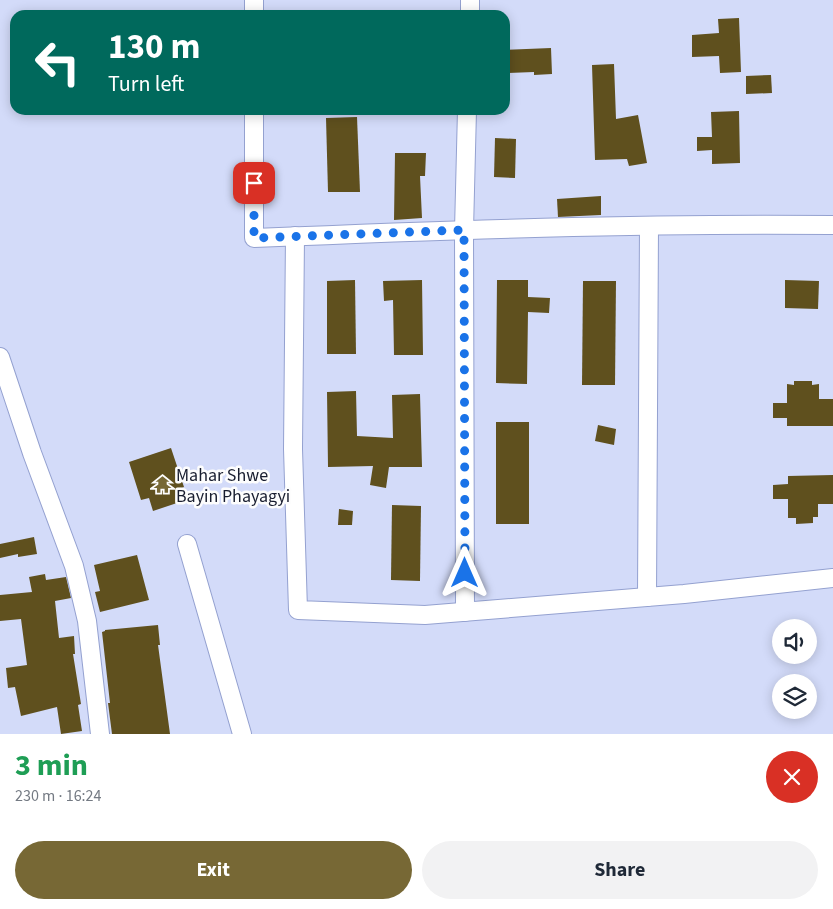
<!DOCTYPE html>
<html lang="en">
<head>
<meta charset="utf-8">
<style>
	:root { --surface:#fff; --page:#f2f2f3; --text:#1f2937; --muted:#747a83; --accent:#776835 }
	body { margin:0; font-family:"Source Sans 3",sans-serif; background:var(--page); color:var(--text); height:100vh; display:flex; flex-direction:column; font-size:19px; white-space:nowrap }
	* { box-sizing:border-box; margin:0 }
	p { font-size:16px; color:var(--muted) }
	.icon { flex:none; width:28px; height:28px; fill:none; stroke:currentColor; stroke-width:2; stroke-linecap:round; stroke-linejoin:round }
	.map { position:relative; height:734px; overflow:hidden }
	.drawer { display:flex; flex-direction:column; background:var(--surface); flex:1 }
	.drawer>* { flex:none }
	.hud { position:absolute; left:10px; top:10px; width:500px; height:105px; border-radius:15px; box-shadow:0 2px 12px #0003; background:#00695c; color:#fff; overflow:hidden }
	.tools { position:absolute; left:772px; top:619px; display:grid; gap:10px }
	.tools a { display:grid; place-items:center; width:45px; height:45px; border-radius:50%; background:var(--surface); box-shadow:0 2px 12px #0003; font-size:25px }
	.pin { position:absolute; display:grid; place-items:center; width:42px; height:42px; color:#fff; margin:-21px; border-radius:10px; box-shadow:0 2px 8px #0006 }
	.me { position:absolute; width:55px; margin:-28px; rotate:0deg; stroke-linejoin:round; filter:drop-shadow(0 0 4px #0008) }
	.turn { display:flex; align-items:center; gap:18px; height:105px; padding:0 15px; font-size:22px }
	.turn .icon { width:65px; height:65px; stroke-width:2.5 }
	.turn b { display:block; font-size:35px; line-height:42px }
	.round { display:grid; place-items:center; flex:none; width:52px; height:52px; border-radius:26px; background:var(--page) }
	.headline { display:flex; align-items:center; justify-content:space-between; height:85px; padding:0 15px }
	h1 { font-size:30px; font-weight:700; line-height:38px; color:#1e9e55 }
	.primary-button { display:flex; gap:10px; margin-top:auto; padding:10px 15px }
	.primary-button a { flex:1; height:58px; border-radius:30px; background:var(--accent); color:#fff; font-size:20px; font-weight:700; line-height:58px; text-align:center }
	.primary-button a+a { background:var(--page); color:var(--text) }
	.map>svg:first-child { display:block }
	.building { fill:#5f501e }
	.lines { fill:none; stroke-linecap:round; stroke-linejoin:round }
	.street-casing { stroke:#94a1d0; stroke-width:20 }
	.street { stroke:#fff; stroke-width:18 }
	.route { stroke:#1a73e8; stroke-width:9; stroke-dasharray:0 16.2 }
	.labels { text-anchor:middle; stroke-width:5; stroke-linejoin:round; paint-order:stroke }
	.poi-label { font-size:18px; fill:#181d2f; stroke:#fdfdfd; text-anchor:start }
</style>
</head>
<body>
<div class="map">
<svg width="833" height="734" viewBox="0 0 833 734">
	<rect width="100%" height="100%" fill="#d3dbf9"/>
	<g class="building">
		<polygon points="739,18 741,72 720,73 719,56 692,57 692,35 719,33 718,19"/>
		<polygon points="551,48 552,74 534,75 534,72 505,73 505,50"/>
		<polygon points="614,64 616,119 638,115 647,163 629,166 627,159 595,160 592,65"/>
		<polygon points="771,75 772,93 746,94 746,76"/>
		<polygon points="739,111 740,163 712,164 712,150 697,151 697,137 712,137 711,112"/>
		<polygon points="357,117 360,192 328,192 326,118"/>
		<polygon points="495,138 516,139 515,178 494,177"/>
		<polygon points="395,153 426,153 425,176 420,176 422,218 394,220"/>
		<polygon points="601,196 601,215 558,217 557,199"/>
		<polygon points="355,280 356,354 327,354 327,281"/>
		<polygon points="422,280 423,355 394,355 393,300 384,301 383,281"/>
		<polygon points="497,280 528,280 528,297 550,298 549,313 528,312 527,384 496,383"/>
		<polygon points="785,280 819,281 818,309 785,308"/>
		<polygon points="583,281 616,281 615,385 582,385"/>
		<polygon points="794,381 812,381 812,385 819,384 819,399 833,399 833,426 787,426 787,418 773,418 773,403 787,403 787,384 794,385"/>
		<polygon points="356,391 357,436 393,438 392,395 420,394 422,467 389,467 386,488 370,485 373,466 328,467 327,392"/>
		<rect x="496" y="422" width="33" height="102"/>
		<polygon points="598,425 616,429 614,445 595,441"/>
		<polygon points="171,448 184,487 176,490 180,502 153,511 149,498 141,500 129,462"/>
		<polygon points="833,475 833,504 818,504 818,517 813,517 813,523 796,524 796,518 788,518 788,499 773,499 773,485 788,484 788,476"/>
		<polygon points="392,505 421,506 420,581 391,580"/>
		<polygon points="339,509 353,511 352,525 338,525"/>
		<polygon points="34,537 37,554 18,557 18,554 0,558 0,544"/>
		<polygon points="137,555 149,600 100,612 95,592 100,591 94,565"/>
		<polygon points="45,574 46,580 66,577 71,598 55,601 59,638 74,636 75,654 73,654 81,704 78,705 82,731 61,734 57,707 21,716 15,687 8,688 6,668 27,665 21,619 0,621 0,595 32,592 29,577"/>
		<polygon points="158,625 160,645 158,645 170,734 112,734 108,703 110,703 102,632 105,631 105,630"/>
	</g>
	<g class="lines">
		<defs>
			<g id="street">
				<polyline points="254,15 254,0"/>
				<polyline points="470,15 470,0"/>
				<path d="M254 110V238C447 230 640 223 833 225"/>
				<polyline points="295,236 293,449 298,610 425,615 684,594 833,578"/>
				<polyline points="0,357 32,453 74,566 87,621 100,734"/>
				<polyline points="187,544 242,734"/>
				<polyline points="647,597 649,226"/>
				<polyline points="465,612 464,230 467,110"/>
			</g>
		</defs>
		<use href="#street" class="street-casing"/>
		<use href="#street" class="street"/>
	</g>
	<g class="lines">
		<polyline class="route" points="254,183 254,238 464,230 465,573"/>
	</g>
	<defs>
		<symbol id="temple-bare" viewBox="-9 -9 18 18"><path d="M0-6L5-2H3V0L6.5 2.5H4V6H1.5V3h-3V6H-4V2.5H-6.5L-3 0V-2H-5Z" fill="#776835" stroke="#fdfdfd" stroke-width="2.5" paint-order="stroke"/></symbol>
	</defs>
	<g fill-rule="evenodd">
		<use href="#temple-bare" x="150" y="472" width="25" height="25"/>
	</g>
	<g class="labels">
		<g class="poi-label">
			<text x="176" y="481">Mahar Shwe<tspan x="176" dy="21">Bayin Phayagyi</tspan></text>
		</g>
	</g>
</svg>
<div class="tools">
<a><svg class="icon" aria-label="sound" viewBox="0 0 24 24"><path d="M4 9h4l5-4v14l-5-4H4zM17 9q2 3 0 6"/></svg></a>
<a><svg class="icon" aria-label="layers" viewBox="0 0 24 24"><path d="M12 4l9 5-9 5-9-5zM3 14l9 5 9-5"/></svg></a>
</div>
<div class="pin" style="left:254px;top:183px;background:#d93025"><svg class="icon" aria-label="arrive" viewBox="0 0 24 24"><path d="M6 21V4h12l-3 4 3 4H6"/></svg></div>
<svg class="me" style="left:465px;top:573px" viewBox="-20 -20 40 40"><path d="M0-17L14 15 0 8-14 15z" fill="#1a73e8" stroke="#fff" stroke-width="4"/></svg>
<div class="hud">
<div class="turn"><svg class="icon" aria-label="left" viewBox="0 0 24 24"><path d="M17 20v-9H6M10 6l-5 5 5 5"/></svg><div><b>130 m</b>Turn left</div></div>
</div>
</div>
<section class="drawer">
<div class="headline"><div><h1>3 min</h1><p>230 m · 16:24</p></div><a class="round" style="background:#d93025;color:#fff"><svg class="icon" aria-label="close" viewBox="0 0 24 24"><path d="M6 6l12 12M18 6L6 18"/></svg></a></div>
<div class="primary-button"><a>Exit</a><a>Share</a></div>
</section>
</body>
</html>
